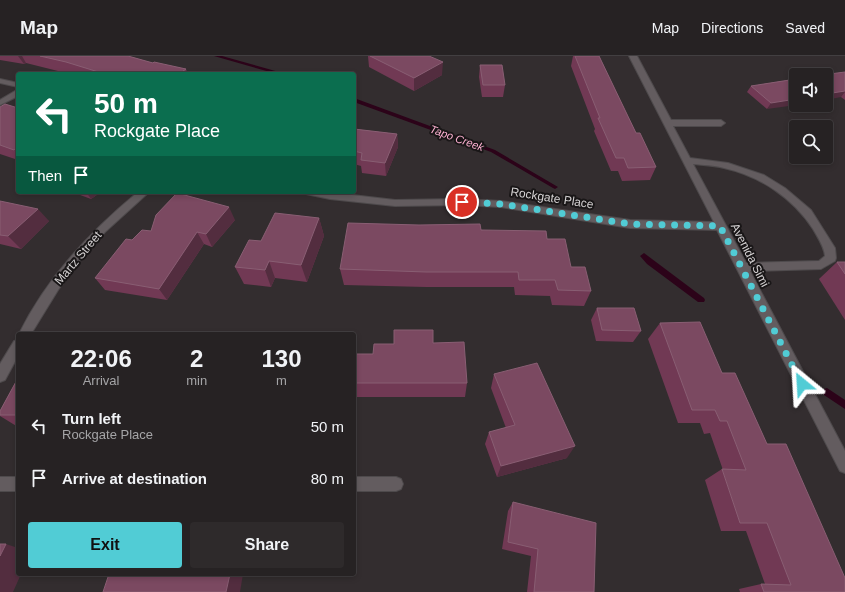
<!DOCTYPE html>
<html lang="en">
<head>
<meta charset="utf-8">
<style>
	:root { --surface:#262223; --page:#2e2a2b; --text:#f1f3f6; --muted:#a4a4a6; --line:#423f41; --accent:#51ccd5 }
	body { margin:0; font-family:Arial,sans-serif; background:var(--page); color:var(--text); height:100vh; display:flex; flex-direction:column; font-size:15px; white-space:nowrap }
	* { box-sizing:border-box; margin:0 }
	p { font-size:13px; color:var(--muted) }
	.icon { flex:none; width:22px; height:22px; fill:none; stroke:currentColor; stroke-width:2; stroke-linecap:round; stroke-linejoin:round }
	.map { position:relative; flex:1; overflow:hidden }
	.panel { position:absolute; left:16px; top:276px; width:340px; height:244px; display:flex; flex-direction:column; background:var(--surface); border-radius:4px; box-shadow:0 2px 6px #0003,0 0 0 1px var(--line) }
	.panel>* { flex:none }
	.hud { position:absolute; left:16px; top:16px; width:340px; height:122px; border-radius:4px; box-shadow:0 2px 6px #0003,0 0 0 1px var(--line); background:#0b6e4f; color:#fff; overflow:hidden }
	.buttons { position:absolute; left:789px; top:12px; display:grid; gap:8px }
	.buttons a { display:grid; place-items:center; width:44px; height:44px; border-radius:4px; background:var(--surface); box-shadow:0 2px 6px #0003,0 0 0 1px var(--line); font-size:20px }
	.pin { position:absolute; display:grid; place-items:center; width:34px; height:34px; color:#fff; margin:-17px; border:2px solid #fff; border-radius:50%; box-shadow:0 1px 4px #0007 }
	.me { position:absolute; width:44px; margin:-22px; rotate:333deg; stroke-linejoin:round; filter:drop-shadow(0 0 3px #0008) }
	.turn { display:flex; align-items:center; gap:14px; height:84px; padding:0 12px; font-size:18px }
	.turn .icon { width:52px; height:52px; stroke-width:2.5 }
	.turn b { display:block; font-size:28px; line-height:34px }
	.then { display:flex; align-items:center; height:38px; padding:0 12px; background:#0003; gap:8px; font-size:15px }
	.eta { display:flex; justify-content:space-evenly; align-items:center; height:68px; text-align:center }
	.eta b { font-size:24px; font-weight:700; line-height:28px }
	.button { display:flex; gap:8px; margin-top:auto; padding:8px 12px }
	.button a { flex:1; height:46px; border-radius:4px; background:var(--accent); color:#111; font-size:16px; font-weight:700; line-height:46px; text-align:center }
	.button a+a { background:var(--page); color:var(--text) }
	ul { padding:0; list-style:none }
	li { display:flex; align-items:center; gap:12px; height:52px; padding:0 12px }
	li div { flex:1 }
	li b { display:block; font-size:15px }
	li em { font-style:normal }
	header { display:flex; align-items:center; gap:24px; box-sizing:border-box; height:56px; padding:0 20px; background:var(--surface); border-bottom:1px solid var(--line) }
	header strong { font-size:19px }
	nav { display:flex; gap:22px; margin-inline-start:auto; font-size:14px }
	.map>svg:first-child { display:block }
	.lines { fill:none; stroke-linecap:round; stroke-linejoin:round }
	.stream { fill:#2c0319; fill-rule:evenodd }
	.minor-casing { stroke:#4e4a4c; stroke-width:2 }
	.minor { fill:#635c5f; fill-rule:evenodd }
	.wall { fill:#713954 }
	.shaded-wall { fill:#532d3f }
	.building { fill:#7b4961; stroke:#895e73 }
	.route { stroke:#51ccd5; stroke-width:7; stroke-dasharray:0 12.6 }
	.labels { text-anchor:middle; stroke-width:4; stroke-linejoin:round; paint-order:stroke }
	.far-water-label { font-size:11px; font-style:italic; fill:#feb1d2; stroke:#191617 }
	.street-label { font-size:12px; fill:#d5d2d3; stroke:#191617 }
</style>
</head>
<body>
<header>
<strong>Map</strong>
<nav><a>Map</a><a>Directions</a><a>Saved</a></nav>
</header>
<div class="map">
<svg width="845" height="536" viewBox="0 0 845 536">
	<rect width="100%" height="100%" fill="#332d2f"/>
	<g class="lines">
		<g class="stream">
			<polygon points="214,0 222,0 286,18 277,18"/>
			<polygon points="354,42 495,94 558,131 555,133 553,132 491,96 354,46"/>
			<polygon points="644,197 704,242 705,244 704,246 698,246 647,208 640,200"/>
			<polygon points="827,332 845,344 845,353 824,339 823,336 824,333"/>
		</g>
		<defs>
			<g id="minor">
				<path d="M629 0H637L671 64H721L725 67 721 70H673L690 102 728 107 764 119 785 132 811 154 835 192 836 202 835 205 821 213 750 215 845 395V417L840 415 717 174 630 172 501 151 462 149 395 150 330 143 306 138 304 136H326L395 144 462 143 501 145 630 164 714 166ZM693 108C703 109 714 109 724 112 760 120 793 142 813 173 818 182 824 190 825 200L819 205 746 207Z"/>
				<polygon points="0,23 18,27 18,31 0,27"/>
				<polygon points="15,35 18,35 18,40 0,49 0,44"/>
				<path d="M138 136H149L105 176 83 200 58 234 31 278H19C47 221 90 176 138 136Z"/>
				<polygon points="18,284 18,300 5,324 0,326 0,308 14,285"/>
				<rect x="0" y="421" width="18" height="14"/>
				<polygon points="354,421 396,421 401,423 403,428 401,433 396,435 354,435"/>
			</g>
		</defs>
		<use href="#minor" class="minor-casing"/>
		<use href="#minor" class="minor"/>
	</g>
	<g class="wall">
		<polygon points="0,0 128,0 153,7 186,13 187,16 197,18 70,18 26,7 24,8 0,4"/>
		<polygon points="368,0 370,0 442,19 414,35 369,11"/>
		<polygon points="573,0 599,0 636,77 656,111 650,124 622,125 618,115 611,115 594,75 595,73 571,10"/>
		<polygon points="480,9 505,29 503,41 482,41 479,21"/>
		<polygon points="845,16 845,44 841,41"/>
		<polygon points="796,23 767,53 747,36 751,30"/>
		<polygon points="0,51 18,52 18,104 0,98"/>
		<polygon points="354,73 397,78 398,91 386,120 362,117 361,110 354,108"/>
		<polygon points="72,136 101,136 91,143"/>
		<polygon points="0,145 49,165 21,193 0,188"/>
		<polygon points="319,162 324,180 307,226 275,222 271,231 244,228 235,211 261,185"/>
		<polygon points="235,164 212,191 204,188 167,244 105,234 95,222 132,184 151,175"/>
		<polygon points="419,169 481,174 547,183 591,235 584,250 552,249 550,240 515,239 514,231 426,231 344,229 340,213"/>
		<polygon points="837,206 845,206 845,264 819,223"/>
		<polygon points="597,252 641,275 633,286 596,285 591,264"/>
		<polygon points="660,267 722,317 767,388 845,536 740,536 739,533 761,528 765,528 746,475 721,475 705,424 722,413 723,414 710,377 704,378 700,367 678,367 648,283"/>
		<polygon points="433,287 467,327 465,341 354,341 354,298 373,298"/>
		<polygon points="494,318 567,402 497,421 485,388 489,376 506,372 491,332"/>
		<polygon points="18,322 18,371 0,360 0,355"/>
		<polygon points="513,446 594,536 527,536 531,500 502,493 508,455"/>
	</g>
	<g class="shaded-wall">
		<polygon points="18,0 22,0 26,7 24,8"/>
		<polygon points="443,6 442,19 414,35 414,22"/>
		<polygon points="845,35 845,36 841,41 826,44 826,38"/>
		<polygon points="796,43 796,49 767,53 771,47"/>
		<polygon points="397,78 398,91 386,120 385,107"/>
		<polygon points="18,92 18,98 14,94"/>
		<polygon points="86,136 101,136 91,143"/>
		<polygon points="229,151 235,164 212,191 206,178"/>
		<polygon points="38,153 49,165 21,193 8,180"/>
		<polygon points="319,162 324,180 307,226 301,209"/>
		<polygon points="197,176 204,188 167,244 159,233"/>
		<polygon points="269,205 275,222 271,231 265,214"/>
		<polygon points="575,390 567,402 497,421 501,410"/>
		<polygon points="6,488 18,492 18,518 21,518 13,536 0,536 0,500"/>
		<polygon points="230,518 243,518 240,536 226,536"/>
	</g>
	<g class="building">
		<polygon points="40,0 128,0 153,7 154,6 186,13 183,15 197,18 105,18 66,6"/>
		<polygon points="370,0 429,0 443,6 414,22"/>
		<polygon points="575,0 599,0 636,77 640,77 656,111 628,112 624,102 616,102 598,62 600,62"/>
		<polygon points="480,9 502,9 505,29 483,29"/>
		<polygon points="845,16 845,35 826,38 826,19 822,19"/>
		<polygon points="796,23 796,43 771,47 751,30"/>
		<polygon points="5,48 18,52 18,92 14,94 0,89 0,51"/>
		<polygon points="354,73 397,78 385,107 361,104 362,97 354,95"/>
		<polygon points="177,137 229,151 206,178 197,176 159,233 95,222 126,183 132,184 142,174 151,175 156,159"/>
		<polygon points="0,145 38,153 8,180 0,179"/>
		<polygon points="275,157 319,162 301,209 269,205 265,214 235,211 249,184 261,185"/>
		<polygon points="348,167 419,169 480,168 481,174 546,175 547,183 565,183 571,211 585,211 591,235 558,234 555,224 519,224 518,216 426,216 340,213"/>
		<polygon points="837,206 845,206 845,218"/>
		<polygon points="597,252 634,252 641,275 602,274"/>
		<polygon points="700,266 722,317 735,317 767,388 786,388 845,522 845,536 764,536 761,528 791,529 767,467 740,467 722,413 746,414 727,365 720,365 715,354 692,354 660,267"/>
		<polygon points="394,274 433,274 433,287 464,286 467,327 354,327 354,298 373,298 374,288 394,288"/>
		<polygon points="537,307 575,390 501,410 489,376 515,369 494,318"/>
		<polygon points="18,322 18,359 0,359 0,355"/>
		<polygon points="513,446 596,467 594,536 534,536 538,493 508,486"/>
		<polygon points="0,488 6,488 0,500"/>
		<polygon points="109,518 230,518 226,536 103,536"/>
	</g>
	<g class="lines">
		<polyline class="route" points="462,146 501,148 630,168 720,170 802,328"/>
	</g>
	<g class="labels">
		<g class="far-water-label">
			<text transform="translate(457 82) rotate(20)" y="4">Tapo Creek</text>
		</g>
		<g class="street-label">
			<text transform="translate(552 142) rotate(9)" y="4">Rockgate Place</text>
			<text transform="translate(750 199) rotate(63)" y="4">Avenida Simi</text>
			<text transform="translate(78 202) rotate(-50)" y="4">Martz Street</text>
		</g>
	</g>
</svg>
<div class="buttons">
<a><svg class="icon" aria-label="sound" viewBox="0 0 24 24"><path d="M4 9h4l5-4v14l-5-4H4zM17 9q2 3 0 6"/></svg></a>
<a><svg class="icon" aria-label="search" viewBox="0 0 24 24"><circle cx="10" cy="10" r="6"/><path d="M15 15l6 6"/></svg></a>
</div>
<div class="pin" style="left:462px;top:146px;background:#d93025"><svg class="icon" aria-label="arrive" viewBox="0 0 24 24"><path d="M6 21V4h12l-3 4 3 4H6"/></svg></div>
<svg class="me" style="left:802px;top:328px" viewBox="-20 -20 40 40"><path d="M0-17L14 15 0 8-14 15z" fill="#51ccd5" stroke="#fff" stroke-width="4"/></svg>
<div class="hud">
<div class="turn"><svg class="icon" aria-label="left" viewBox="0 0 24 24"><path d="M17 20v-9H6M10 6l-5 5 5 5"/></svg><div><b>50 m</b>Rockgate Place</div></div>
<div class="then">Then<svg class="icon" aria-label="arrive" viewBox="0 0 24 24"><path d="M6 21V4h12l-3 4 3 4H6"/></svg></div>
</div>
<section class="panel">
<div class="eta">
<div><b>22:06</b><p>Arrival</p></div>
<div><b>2</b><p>min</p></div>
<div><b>130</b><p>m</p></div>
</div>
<ul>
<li><svg class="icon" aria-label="left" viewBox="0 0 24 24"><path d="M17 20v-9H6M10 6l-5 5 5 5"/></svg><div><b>Turn left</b><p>Rockgate Place</p></div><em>50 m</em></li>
<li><svg class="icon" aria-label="arrive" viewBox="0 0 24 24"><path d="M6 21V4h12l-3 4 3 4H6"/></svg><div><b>Arrive at destination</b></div><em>80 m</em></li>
</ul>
<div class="button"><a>Exit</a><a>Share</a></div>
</section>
</div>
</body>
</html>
